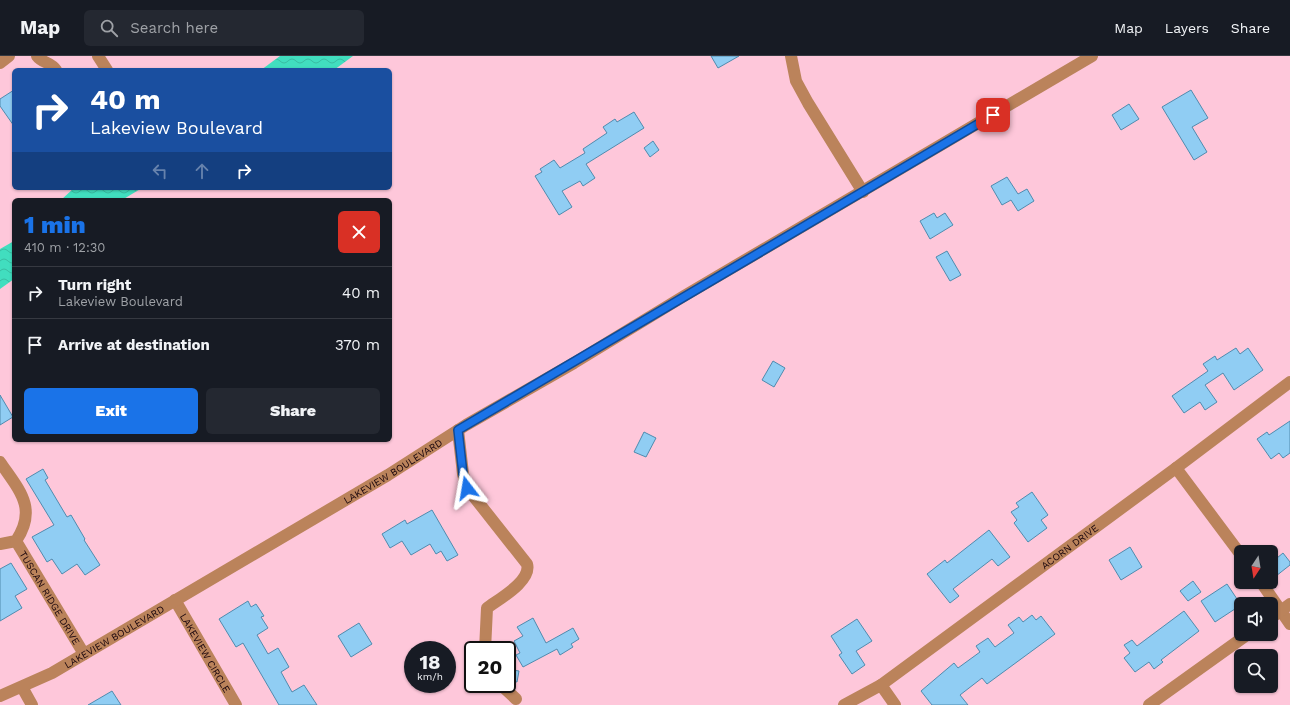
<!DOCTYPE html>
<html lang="en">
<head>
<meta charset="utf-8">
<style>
	:root { --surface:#171b24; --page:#242831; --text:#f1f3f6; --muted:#9ea1a6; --line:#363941; --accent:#1a73e8 }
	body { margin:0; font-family:"Work Sans",sans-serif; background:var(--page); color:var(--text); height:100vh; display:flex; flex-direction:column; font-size:15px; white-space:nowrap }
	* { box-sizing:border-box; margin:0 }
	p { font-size:13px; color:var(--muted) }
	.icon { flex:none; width:22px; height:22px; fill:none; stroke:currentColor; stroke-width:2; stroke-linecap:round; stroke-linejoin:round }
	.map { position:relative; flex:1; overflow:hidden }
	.panel { position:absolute; left:12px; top:142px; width:380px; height:244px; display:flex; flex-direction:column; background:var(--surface); border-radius:6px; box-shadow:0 1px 3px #0004 }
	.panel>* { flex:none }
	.banner { position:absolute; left:12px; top:12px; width:380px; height:122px; border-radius:6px; box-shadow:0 1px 3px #0004; background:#1a4fa0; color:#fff; overflow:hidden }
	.needle { width:26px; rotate:192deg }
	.controls { position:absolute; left:1234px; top:489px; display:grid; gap:8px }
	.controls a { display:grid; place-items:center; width:44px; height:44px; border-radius:6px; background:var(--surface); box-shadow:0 1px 3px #0004; font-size:20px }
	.speed { position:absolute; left:404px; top:585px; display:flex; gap:8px; font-size:20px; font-weight:700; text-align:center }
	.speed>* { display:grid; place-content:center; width:52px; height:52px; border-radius:50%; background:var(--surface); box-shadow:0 1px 3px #0004; line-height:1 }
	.speed small { font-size:10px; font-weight:400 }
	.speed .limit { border:2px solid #111; border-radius:6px; background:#fff; color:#111 }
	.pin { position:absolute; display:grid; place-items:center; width:34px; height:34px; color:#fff; margin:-17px; border-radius:8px; box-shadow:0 2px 6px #0006 }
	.me { position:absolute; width:44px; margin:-22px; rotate:346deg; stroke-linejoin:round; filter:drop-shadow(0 0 3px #0008) }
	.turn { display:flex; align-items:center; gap:14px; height:84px; padding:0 12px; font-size:18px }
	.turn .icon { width:52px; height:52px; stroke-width:2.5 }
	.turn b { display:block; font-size:28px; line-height:34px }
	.lanes { display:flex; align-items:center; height:38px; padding:0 12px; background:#0003; justify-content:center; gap:20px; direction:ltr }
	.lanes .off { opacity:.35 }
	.round { display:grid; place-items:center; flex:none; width:42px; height:42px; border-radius:6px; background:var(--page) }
	.headline { display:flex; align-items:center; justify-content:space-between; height:68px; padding:0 12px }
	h1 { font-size:24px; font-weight:800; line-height:30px; color:var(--accent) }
	.button { display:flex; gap:8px; margin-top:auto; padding:8px 12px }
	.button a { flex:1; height:46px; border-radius:6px; background:var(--accent); color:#fff; font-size:16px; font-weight:800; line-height:46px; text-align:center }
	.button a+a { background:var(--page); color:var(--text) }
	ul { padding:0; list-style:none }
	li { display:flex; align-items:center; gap:12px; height:52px; padding:0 12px; border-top:1px solid var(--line) }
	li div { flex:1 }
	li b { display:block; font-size:15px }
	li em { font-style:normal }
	header { display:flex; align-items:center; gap:24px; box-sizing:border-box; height:56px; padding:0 20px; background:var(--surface); border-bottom:1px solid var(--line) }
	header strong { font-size:19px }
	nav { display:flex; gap:22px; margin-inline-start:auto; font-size:14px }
	.search { width:280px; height:36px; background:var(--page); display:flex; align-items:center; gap:10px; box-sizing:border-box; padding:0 14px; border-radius:6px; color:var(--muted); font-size:15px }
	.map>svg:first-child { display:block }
	.water { fill:url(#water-waves) }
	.building { fill:#90cdf3; stroke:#508bae }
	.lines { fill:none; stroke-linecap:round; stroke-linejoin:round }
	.minor { stroke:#bb835b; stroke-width:12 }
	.route-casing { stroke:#114b97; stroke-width:10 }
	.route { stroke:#1a73e8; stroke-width:7 }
	.labels { text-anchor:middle; stroke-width:4; stroke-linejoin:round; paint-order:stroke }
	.street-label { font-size:10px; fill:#18040c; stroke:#f9dde6 }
</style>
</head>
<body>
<header>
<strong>Map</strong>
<div class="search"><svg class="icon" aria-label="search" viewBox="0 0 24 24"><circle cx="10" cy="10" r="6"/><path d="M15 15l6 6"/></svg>Search here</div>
<nav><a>Map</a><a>Layers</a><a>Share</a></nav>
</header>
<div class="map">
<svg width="1290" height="649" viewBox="0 0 1290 649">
	<defs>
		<pattern id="water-waves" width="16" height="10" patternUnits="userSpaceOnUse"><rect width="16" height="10" fill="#41debf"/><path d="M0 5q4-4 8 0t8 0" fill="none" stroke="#38bda3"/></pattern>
	</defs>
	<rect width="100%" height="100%" fill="#fec7da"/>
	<g class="water">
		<polygon points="280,0 353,0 334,14 261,14"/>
		<polygon points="74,132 142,132 122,144 61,144"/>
		<polygon points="14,185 14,223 0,233 0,193"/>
	</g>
	<g class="building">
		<polygon points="711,0 739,0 718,12"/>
		<polygon points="14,34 14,70 0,50 0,43"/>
		<polygon points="1191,34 1208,62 1192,71 1207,96 1194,104 1162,51"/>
		<polygon points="1129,48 1139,63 1121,74 1112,59"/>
		<polygon points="634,56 644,72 586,108 595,122 583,130 580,125 562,135 572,151 559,159 535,120 542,116 540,113 554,104 560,112 585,97 583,93 607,77 603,71 615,63 617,66"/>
		<polygon points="653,85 659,94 650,101 644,92"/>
		<polygon points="1007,121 1018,138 1027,133 1034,145 1018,155 1011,144 1002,149 991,130"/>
		<polygon points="934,157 937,162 945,157 953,169 930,183 920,165"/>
		<polygon points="947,195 961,219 950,225 936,201"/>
		<polygon points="1236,292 1240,298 1248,292 1263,314 1234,334 1223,317 1205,329 1217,346 1205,354 1200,346 1184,357 1172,340 1208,315 1203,308 1215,300 1217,304"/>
		<polygon points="773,305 785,312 774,331 762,324"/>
		<polygon points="0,339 13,361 0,369"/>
		<polygon points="1290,365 1290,397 1283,402 1279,397 1271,403 1257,383 1267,376 1269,379"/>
		<polygon points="644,376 656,382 646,401 634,396"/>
		<polygon points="43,413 48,422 45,424 67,461 71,459 85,483 84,484 100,509 85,519 77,508 62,518 52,503 47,506 32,481 54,469 26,423"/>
		<polygon points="1032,436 1048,459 1041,464 1047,472 1028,486 1014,467 1017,464 1011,456 1019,451 1016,447"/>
		<polygon points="432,454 458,499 447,505 441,495 436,498 430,488 411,499 402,485 390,492 382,478 405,464 407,468"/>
		<polygon points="989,474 1010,501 998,510 992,503 953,533 959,540 950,547 927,518 945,504 947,507"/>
		<polygon points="1130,491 1142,511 1121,524 1109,504"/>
		<polygon points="1283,497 1290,506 1290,509 1276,520 1271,513 1271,507"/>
		<polygon points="11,507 27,533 15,540 22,552 0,565 0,513"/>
		<polygon points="1193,525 1201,536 1188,545 1180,535"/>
		<polygon points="1227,528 1241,549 1215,566 1201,545"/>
		<polygon points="248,545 251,551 256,548 264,560 261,561 268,572 257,579 268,598 278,592 289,611 281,616 292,636 304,629 317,649 279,649 243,587 236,591 219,563"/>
		<polygon points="1184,555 1199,575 1161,604 1163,606 1154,613 1149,606 1135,616 1124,602 1130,597 1124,589 1132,584 1137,590"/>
		<polygon points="1032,559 1036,564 1041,560 1055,578 987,628 982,622 960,639 968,649 932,649 921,635 954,607 958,612 980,596 976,590 988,582 995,591 1014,577 1008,569 1019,561 1023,566"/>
		<polygon points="533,562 546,587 573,572 579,583 571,588 573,591 560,599 557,593 523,611 516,599 520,597 514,585 523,580 517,571"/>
		<polygon points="857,563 872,585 856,595 865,609 852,618 839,599 842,597 831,580"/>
		<polygon points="359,567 372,588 351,601 338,580"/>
		<polygon points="507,613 519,615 517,626 507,624"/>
		<polygon points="112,635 121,649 88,649"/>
	</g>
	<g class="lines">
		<g class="minor">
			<path d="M37 0C42 7 51 6 56 14"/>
			<polyline points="98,0 107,14"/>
			<polyline points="791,0 796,25 808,47 863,136"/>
			<polyline points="0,7 9,0"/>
			<path d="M458 374 463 418 467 432 527 508C532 525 499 543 487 552L485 594"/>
			<path d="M0 406C19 434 38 452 16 485L0 488"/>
			<polyline points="1176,412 1241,499"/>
			<path id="s1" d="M16 485 84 598"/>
			<polyline points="1261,526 1290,568"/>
			<path id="s2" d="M175 544 236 649"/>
			<polyline points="1271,562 1290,548"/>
			<polyline points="500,628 516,643"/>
			<polyline points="881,629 895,649"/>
			<polyline points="22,631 32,649"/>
			<path id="s3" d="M0 640 52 617 388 419 466 369 574 307 684 240 1092 0"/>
			<path id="s4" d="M844 649 881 629 1176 412 1290 326"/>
			<polyline points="1149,649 1248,578"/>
		</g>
	</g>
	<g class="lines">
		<defs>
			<polyline id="route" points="467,432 463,418 458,374 993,59"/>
		</defs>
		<use href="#route" class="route-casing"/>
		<use href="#route" class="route"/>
	</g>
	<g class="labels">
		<g class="street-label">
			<text dy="4" stroke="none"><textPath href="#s3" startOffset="453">LAKEVIEW BOULEVARD</textPath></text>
			<text dy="4" stroke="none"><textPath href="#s4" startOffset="276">ACORN DRIVE</textPath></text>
			<text dy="4" stroke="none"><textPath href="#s1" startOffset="66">TUSCAN RIDGE DRIVE</textPath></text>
			<text dy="4" stroke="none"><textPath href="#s3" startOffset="129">LAKEVIEW BOULEVARD</textPath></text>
			<text dy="4" stroke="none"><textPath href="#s2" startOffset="61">LAKEVIEW CIRCLE</textPath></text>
		</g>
	</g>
</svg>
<div class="controls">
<a><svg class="needle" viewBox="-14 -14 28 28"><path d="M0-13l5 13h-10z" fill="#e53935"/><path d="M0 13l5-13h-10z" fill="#9ea1a6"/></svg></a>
<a><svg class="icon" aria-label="sound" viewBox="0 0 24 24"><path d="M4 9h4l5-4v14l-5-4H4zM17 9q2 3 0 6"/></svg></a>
<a><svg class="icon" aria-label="search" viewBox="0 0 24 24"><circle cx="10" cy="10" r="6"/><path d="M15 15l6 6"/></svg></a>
</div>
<div class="speed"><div>18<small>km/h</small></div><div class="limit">20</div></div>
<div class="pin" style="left:993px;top:59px;background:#d93025"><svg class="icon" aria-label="arrive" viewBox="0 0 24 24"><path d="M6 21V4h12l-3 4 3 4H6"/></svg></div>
<svg class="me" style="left:467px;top:432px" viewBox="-20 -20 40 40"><path d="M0-17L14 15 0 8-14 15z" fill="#1a73e8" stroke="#fff" stroke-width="4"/></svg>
<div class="banner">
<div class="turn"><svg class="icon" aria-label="right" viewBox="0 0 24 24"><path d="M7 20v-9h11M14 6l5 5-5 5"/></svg><div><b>40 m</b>Lakeview Boulevard</div></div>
<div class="lanes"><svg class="icon off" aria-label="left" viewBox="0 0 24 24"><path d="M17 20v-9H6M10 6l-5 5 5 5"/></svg><svg class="icon off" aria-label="ahead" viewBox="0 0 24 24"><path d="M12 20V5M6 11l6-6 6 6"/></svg><svg class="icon" aria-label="right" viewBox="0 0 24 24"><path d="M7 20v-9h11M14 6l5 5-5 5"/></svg></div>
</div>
<section class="panel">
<div class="headline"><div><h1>1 min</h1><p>410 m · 12:30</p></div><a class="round" style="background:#d93025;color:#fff"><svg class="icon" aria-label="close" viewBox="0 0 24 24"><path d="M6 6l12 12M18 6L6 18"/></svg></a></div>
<ul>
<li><svg class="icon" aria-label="right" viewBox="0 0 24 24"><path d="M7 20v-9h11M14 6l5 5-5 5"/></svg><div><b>Turn right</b><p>Lakeview Boulevard</p></div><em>40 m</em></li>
<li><svg class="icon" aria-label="arrive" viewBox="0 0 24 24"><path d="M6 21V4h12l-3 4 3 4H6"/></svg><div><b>Arrive at destination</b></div><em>370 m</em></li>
</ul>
<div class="button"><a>Exit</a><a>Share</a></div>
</section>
</div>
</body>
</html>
